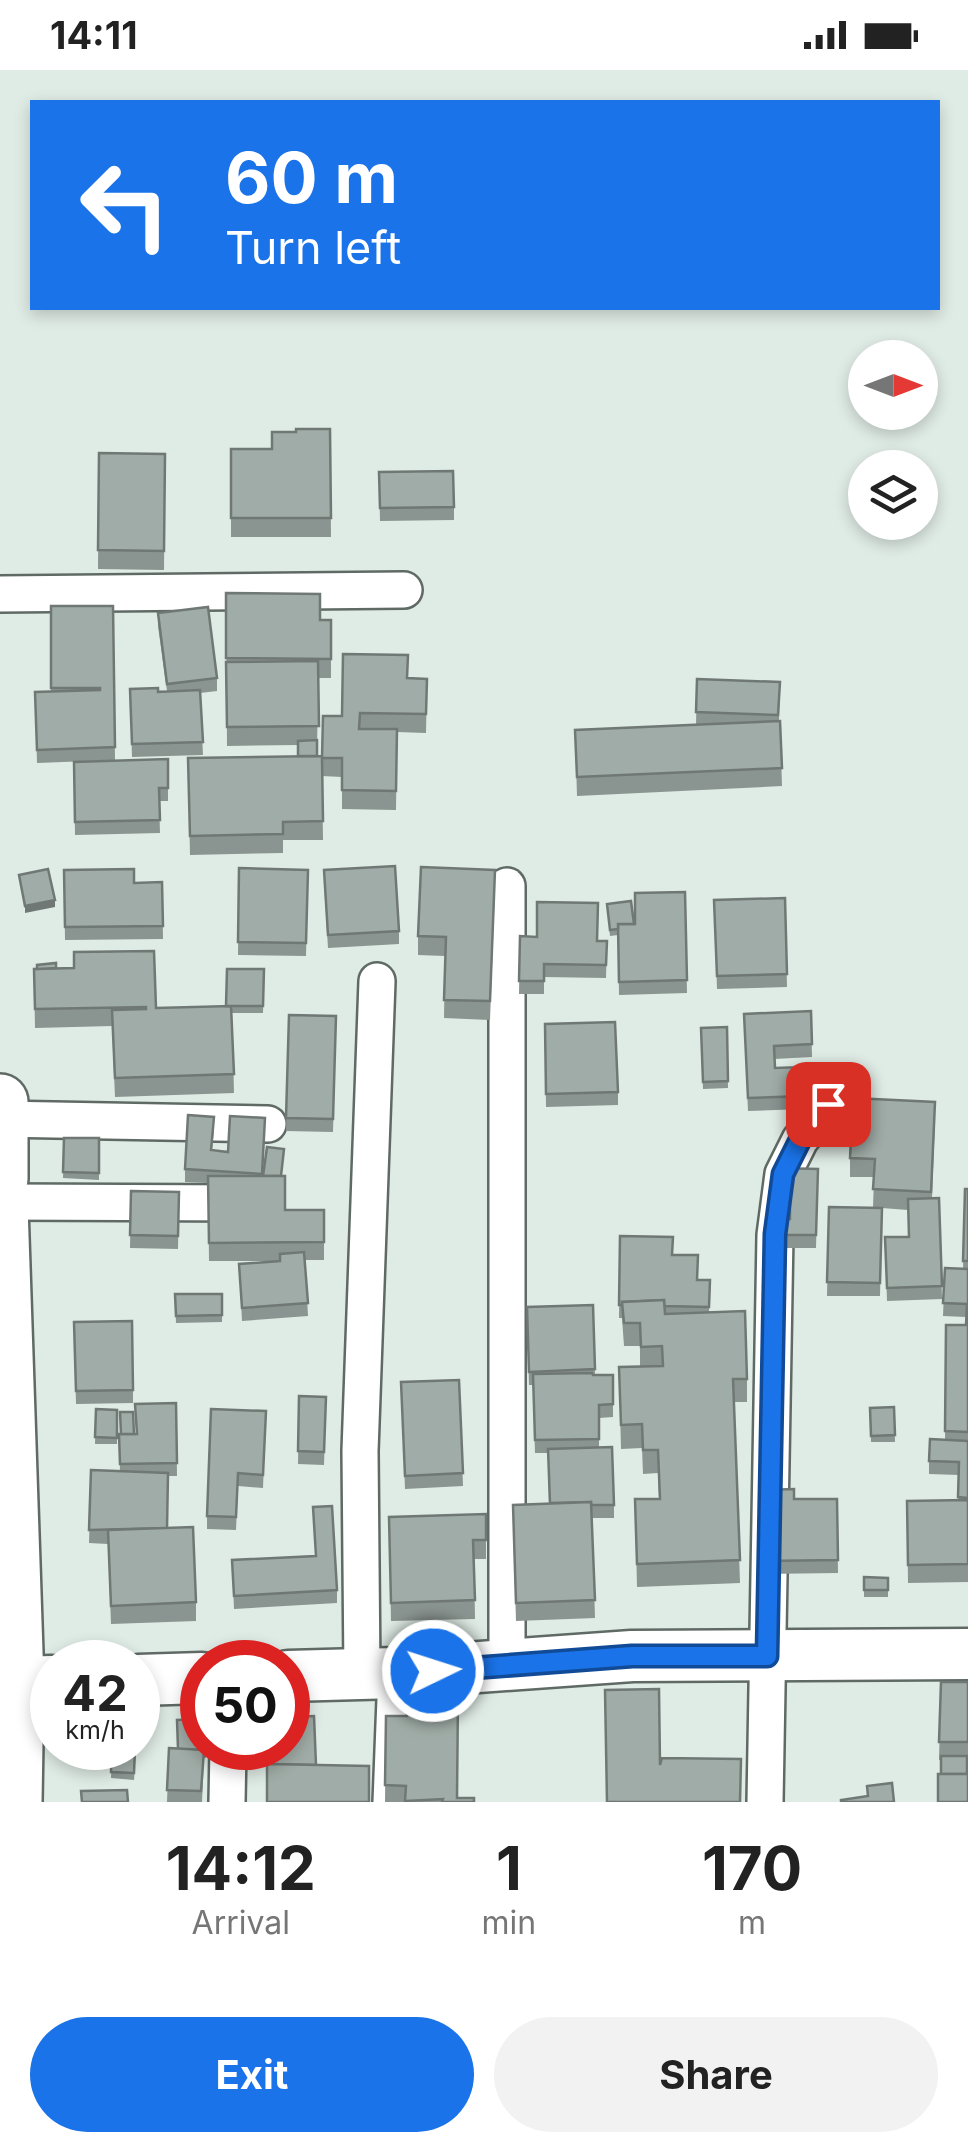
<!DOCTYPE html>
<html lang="en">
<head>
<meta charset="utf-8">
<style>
	:root { --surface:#fff; --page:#f2f2f2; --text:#222; --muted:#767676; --accent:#1a73e8 }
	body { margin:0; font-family:Inter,sans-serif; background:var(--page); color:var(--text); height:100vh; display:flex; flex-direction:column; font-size:38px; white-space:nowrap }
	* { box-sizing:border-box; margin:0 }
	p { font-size:32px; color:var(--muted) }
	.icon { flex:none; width:55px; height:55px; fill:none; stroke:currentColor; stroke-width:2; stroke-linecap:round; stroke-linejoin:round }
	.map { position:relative; height:1732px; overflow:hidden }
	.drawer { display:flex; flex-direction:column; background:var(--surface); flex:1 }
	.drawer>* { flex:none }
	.top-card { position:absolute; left:30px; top:30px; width:910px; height:210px; border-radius:0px; box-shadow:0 5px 15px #0003; background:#1a73e8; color:#fff; overflow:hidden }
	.needle { width:65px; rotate:90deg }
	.controls { position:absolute; left:848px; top:270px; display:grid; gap:20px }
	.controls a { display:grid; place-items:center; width:90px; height:90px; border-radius:50%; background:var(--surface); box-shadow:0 5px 15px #0003; font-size:50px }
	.speed { position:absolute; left:30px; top:1570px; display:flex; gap:20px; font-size:50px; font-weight:700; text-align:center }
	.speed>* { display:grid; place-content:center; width:130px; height:130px; border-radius:50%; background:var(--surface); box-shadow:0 5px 15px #0003; line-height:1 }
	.speed small { font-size:25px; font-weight:400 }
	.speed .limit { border:15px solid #d22; background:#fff; color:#111 }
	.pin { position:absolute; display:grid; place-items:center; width:85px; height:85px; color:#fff; margin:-42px; border-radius:20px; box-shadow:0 5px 15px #0006 }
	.me { position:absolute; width:110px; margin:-55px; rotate:86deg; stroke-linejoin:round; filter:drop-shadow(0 0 8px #0008) }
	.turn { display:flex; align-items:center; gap:35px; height:210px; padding:0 30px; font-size:45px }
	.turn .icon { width:130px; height:130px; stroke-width:2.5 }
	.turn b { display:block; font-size:70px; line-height:85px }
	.eta { display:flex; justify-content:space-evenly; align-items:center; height:170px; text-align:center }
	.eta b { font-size:60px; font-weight:700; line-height:70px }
	.cta { display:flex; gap:20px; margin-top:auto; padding:20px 30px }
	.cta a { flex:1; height:115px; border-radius:60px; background:var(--accent); color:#fff; font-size:40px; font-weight:700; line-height:115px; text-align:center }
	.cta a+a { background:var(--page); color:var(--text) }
	.status { display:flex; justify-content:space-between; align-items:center; height:70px; padding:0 50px; background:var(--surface); direction:ltr }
	.status svg { height:28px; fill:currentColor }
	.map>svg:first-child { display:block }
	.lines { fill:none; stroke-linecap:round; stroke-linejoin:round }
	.minor-casing { stroke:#5f6a65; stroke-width:40 }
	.secondary-casing { stroke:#5f6a65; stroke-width:55 }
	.primary-casing { stroke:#5f6a65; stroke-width:60 }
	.minor { stroke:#fff; stroke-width:35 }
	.secondary { stroke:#fff; stroke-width:50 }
	.primary { stroke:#fff; stroke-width:55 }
	.wall { fill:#8a9490 }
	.shaded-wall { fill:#707875 }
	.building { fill:#a0aca7; stroke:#707875; stroke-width:2.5 }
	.route-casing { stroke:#114b97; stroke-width:25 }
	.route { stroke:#1a73e8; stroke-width:18 }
</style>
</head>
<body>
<div class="status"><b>14:11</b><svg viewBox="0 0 49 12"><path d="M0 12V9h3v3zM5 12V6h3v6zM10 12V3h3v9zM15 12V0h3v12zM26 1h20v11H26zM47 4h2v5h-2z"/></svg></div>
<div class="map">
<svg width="968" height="1732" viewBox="0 0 968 1732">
	<rect width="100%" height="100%" fill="#dfebe5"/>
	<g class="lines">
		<defs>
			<g id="minor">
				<polyline points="0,524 404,520"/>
				<polyline points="507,816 507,1596"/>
				<polyline points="0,1049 268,1054"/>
				<polyline points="0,1132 254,1133"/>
				<polyline points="362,1604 360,1381 377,911"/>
				<polyline points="227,1732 228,1678"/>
				<polyline points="391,1732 396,1603"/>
				<polyline points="765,1732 775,1165 783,1104 800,1070 829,1034"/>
			</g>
			<g id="secondary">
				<polyline points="288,1606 396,1603 632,1586 968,1584"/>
				<polyline points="138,1610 202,1608"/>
				<polyline points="16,1612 52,1611"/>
			</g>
			<g id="primary">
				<polyline points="0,1032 0,1109"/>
				<polyline points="0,1137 16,1612 14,1732"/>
			</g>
		</defs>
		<use href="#minor" class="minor-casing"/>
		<use href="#secondary" class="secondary-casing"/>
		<use href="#primary" class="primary-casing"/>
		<use href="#minor" class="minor"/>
		<use href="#secondary" class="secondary"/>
		<use href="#primary" class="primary"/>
	</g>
	<g class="wall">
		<polygon points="330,359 331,467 231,467 231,379 272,379 296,362"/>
		<polygon points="99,383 165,384 164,500 98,499"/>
		<polygon points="379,402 454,437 454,450 380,451"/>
		<polygon points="226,523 320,550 331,550 331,608 318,608 317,686 322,686 342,646 408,608 427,609 426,663 397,662 396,740 342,739 342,707 322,706 323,770 283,770 283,783 190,785 188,688 298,686 298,675 227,676"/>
		<polygon points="51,536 113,536 115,690 37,693 35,622 51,622"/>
		<polygon points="158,543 217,608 217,621 200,623 203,685 132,687 130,619 167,621 158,556"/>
		<polygon points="697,609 780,612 779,651 780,651 782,716 577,726 575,660 696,655"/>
		<polygon points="168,689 168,731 159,731 160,763 75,765 74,692"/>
		<polygon points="239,798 308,800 306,886 238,885"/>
		<polygon points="64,800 134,813 162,812 163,869 65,870"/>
		<polygon points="324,813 399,861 399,874 328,878"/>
		<polygon points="495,819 490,950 444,948 445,886 418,885 418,866"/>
		<polygon points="685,822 687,923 619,925 618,865 610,866 607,834 634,854"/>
		<polygon points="785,828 787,917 717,919 714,830"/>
		<polygon points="520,866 607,871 606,908 544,907 544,924 519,924"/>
		<polygon points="56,898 156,938 226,936 264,899 263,943 232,943 234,1023 115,1027 112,956 35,958 34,899"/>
		<polygon points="811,941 812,987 774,989 775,998 803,997 804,1039 748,1041 744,944"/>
		<polygon points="289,945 336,946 333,1062 286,1061"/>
		<polygon points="545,954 618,1022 618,1035 546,1037"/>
		<polygon points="727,957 728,1018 703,1019 701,958"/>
		<polygon points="265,1048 263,1106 284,1086 281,1106 285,1140 324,1140 324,1190 305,1190 308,1246 242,1251 239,1194 280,1191 209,1191 208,1113 185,1112 185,1099 214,1060 212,1080 228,1082"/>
		<polygon points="935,1050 932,1128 939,1128 942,1229 887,1231 885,1167 909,1167 908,1140 882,1138 880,1226 827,1226 829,1137 873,1138 874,1107 850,1107 850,1088"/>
		<polygon points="64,1068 99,1068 99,1110 63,1108"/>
		<polygon points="775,1098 818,1099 816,1178 770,1178 771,1149 790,1149 790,1140 774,1139"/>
		<polygon points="965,1119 968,1119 968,1512 908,1513 907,1431 958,1430 959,1405 929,1404 929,1391 945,1370 946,1255 966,1255 966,1247 943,1246 945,1198 963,1199"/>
		<polygon points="131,1121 179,1122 178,1179 130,1178"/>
		<polygon points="620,1166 673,1185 697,1210 710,1210 709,1242 747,1309 747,1332 734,1332 740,1513 637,1517 635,1429 659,1429 658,1403 643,1404 642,1378 621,1379 619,1297 640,1297 640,1276 624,1276 622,1248 619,1248"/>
		<polygon points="175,1224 222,1224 222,1252 176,1253"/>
		<polygon points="593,1235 595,1305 613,1305 613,1347 599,1348 599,1378 614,1435 614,1448 592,1448 595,1548 516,1551 513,1453 549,1433 548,1383 535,1383 533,1315 529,1315 527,1237"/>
		<polygon points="74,1252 133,1320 133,1333 76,1334"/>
		<polygon points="459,1310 463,1416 405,1419 401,1312"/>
		<polygon points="299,1326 326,1327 324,1395 298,1394"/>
		<polygon points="176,1333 177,1406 168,1406 167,1458 196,1532 196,1551 111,1554 108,1474 89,1473 91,1400 120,1401 119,1364 136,1364"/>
		<polygon points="894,1337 895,1372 871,1372 870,1338"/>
		<polygon points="96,1339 117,1340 117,1374 95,1374"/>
		<polygon points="266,1341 263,1418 238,1416 236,1460 207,1459 207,1446"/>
		<polygon points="760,1420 794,1429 837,1429 838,1503 761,1504"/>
		<polygon points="313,1437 337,1520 337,1533 234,1539 232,1490 316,1486"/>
		<polygon points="486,1444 486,1489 474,1489 475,1549 391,1551 389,1447"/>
		<polygon points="864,1507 888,1508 888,1527 864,1527"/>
		<polygon points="941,1612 968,1612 968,1691 941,1704 941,1690 939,1690"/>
		<polygon points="386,1646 458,1728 474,1732 385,1732"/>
		<polygon points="112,1678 136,1678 134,1710 111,1708"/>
		<polygon points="169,1678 206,1681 206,1688 204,1688 202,1732 167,1732"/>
	</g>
	<polygon class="shaded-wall" points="55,830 55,837 25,843 25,836"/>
	<g class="building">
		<polygon points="296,359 330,359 331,448 231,448 231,379 272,379 272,362 296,362"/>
		<polygon points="99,383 165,384 164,481 98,480"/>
		<polygon points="453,401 454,437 380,438 379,402"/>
		<polygon points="226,523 320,524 320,550 331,550 331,589 226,588"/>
		<polygon points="51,536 113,536 115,677 37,680 35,622 100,620 100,618 51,618"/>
		<polygon points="208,537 217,608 167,614 158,543"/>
		<polygon points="343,584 408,585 407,608 427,609 426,644 360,643 359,659 397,659 396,721 342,720 342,688 322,688 323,751 283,752 283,764 190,766 188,688 322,686 322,688 323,646 342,646"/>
		<polygon points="318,591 319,656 227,657 226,592"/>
		<polygon points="697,609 780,612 778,645 696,642"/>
		<polygon points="158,618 158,622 200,620 203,672 132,674 130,619"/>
		<polygon points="780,651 782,698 577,707 575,660"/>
		<polygon points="317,670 317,686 298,686 298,671"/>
		<polygon points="168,689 168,718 159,718 160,750 75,752 74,692"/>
		<polygon points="395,796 399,861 328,865 324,800"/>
		<polygon points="421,797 495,800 490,931 444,930 446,867 418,866"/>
		<polygon points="239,798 308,800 306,873 238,872"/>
		<polygon points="48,799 55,830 25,836 19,805"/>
		<polygon points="134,799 134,813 162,812 163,856 65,857 64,800"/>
		<polygon points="685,822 687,910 619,912 618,854 635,854 635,823"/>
		<polygon points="785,828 787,904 717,906 714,830"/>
		<polygon points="631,831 634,854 618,854 618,859 610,860 607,834"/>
		<polygon points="537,832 598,833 597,871 607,871 606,895 544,894 544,911 519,911 520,866 537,867"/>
		<polygon points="154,881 156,938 231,936 234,1004 115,1008 112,940 146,939 146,937 35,939 34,899 74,898 74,882"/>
		<polygon points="56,893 56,898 37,899 37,895"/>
		<polygon points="227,899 264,899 263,936 226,936"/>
		<polygon points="811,941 812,974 774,976 775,998 803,997 804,1026 748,1028 744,944"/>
		<polygon points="289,945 336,946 333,1049 286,1048"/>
		<polygon points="615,952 618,1022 546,1024 545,954"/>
		<polygon points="727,957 728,1011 703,1012 701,958"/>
		<polygon points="853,1028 935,1032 931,1122 873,1119 875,1089 850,1088"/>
		<polygon points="188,1045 214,1047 211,1080 228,1082 230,1046 265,1048 262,1104 185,1099"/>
		<polygon points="64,1068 99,1068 99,1103 63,1102"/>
		<polygon points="267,1077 284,1079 281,1106 263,1106"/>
		<polygon points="775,1098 818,1099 816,1165 770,1165 771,1149 790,1149 790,1127 774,1126"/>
		<polygon points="208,1106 285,1106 285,1140 324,1140 324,1172 209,1173"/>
		<polygon points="965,1119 968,1119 968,1191 963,1191"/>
		<polygon points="131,1121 179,1122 178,1166 130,1165"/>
		<polygon points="939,1128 942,1216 887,1218 885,1167 909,1167 908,1129"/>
		<polygon points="829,1137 882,1138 880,1213 827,1212"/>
		<polygon points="620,1166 673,1167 672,1185 698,1185 697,1210 710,1210 709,1237 664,1236 664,1230 622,1232 622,1235 619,1235"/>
		<polygon points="304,1182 308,1233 242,1238 239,1194 280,1191 280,1184"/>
		<polygon points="945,1198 968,1199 968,1255 966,1255 967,1234 943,1233"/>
		<polygon points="175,1224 222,1224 222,1245 176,1246"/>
		<polygon points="664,1230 665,1244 745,1241 747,1309 733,1309 740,1490 637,1494 635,1429 660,1429 658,1380 643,1380 642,1354 621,1355 619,1297 663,1296 662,1276 641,1277 640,1253 624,1253 622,1232"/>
		<polygon points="593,1235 595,1299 529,1302 527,1237"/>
		<polygon points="132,1251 133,1320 76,1321 74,1252"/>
		<polygon points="946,1255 968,1255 968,1362 945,1361"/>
		<polygon points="592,1303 593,1305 613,1305 613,1334 599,1335 599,1369 535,1370 533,1304"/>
		<polygon points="459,1310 463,1403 405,1406 401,1312"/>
		<polygon points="299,1326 326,1327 324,1382 298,1381"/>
		<polygon points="176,1333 177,1393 120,1394 119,1364 137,1364 135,1334"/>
		<polygon points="894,1337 895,1365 871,1366 870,1338"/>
		<polygon points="96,1339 117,1340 117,1368 95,1367"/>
		<polygon points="211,1339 266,1341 263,1405 238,1403 236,1447 207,1446"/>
		<polygon points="120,1342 133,1342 134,1364 121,1364"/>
		<polygon points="930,1369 968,1371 968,1428 958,1427 959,1392 929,1391"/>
		<polygon points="612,1377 614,1435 591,1435 591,1432 550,1433 548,1379"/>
		<polygon points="91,1400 168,1403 167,1458 89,1460"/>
		<polygon points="794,1419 794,1429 837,1429 838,1490 761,1491 760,1420"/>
		<polygon points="968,1430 968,1494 908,1495 907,1431"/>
		<polygon points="591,1432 595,1530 516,1533 513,1435"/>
		<polygon points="332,1436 337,1520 234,1526 232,1490 316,1486 313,1437"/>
		<polygon points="486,1444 486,1470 473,1470 475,1530 391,1533 389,1447"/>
		<polygon points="193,1457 196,1532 111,1536 108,1460"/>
		<polygon points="864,1507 888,1508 888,1520 864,1520"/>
		<polygon points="941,1612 968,1612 968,1672 939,1672"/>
		<polygon points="659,1619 660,1695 662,1688 741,1689 740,1732 607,1732 605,1620"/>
		<polygon points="407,1625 458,1626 457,1728 474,1728 474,1732 442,1732 443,1729 405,1731 406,1716 385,1715 386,1646 407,1646"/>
		<polygon points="314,1646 316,1695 272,1694 271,1678 288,1678 288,1647"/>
		<polygon points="202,1649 202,1678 206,1678 206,1681 178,1679 177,1650"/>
		<polygon points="112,1678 135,1678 134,1703 111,1702"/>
		<polygon points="169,1678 204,1680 201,1721 167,1720"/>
		<rect x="941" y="1686" width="26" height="18"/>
		<polygon points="267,1694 369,1696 369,1732 267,1732"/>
		<rect x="938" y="1704" width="30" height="28"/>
		<polygon points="892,1713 894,1732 841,1732 841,1730 868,1726 867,1716"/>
		<polygon points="127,1720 128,1732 82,1732 81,1721"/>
	</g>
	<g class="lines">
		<defs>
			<polyline id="route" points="433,1601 632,1586 767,1586 775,1164 783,1104 800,1070 828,1034"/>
		</defs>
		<use href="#route" class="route-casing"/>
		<use href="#route" class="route"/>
	</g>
</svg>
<div class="controls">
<a><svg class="needle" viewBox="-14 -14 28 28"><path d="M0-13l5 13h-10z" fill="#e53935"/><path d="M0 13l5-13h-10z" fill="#767676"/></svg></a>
<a><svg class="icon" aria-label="layers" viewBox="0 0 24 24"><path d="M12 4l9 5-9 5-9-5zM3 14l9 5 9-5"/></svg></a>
</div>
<div class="speed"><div>42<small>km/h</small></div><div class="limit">50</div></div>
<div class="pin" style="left:828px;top:1034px;background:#d93025"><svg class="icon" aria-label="arrive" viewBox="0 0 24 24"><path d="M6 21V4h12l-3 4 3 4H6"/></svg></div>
<svg class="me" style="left:433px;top:1601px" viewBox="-20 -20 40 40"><circle r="17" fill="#1a73e8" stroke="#fff" stroke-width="3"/><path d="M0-11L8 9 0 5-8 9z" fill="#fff"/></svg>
<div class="top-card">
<div class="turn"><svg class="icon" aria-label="left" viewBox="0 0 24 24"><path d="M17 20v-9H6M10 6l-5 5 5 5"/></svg><div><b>60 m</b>Turn left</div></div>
</div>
</div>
<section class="drawer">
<div class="eta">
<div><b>14:12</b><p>Arrival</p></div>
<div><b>1</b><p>min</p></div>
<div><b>170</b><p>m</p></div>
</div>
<div class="cta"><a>Exit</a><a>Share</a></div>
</section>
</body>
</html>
